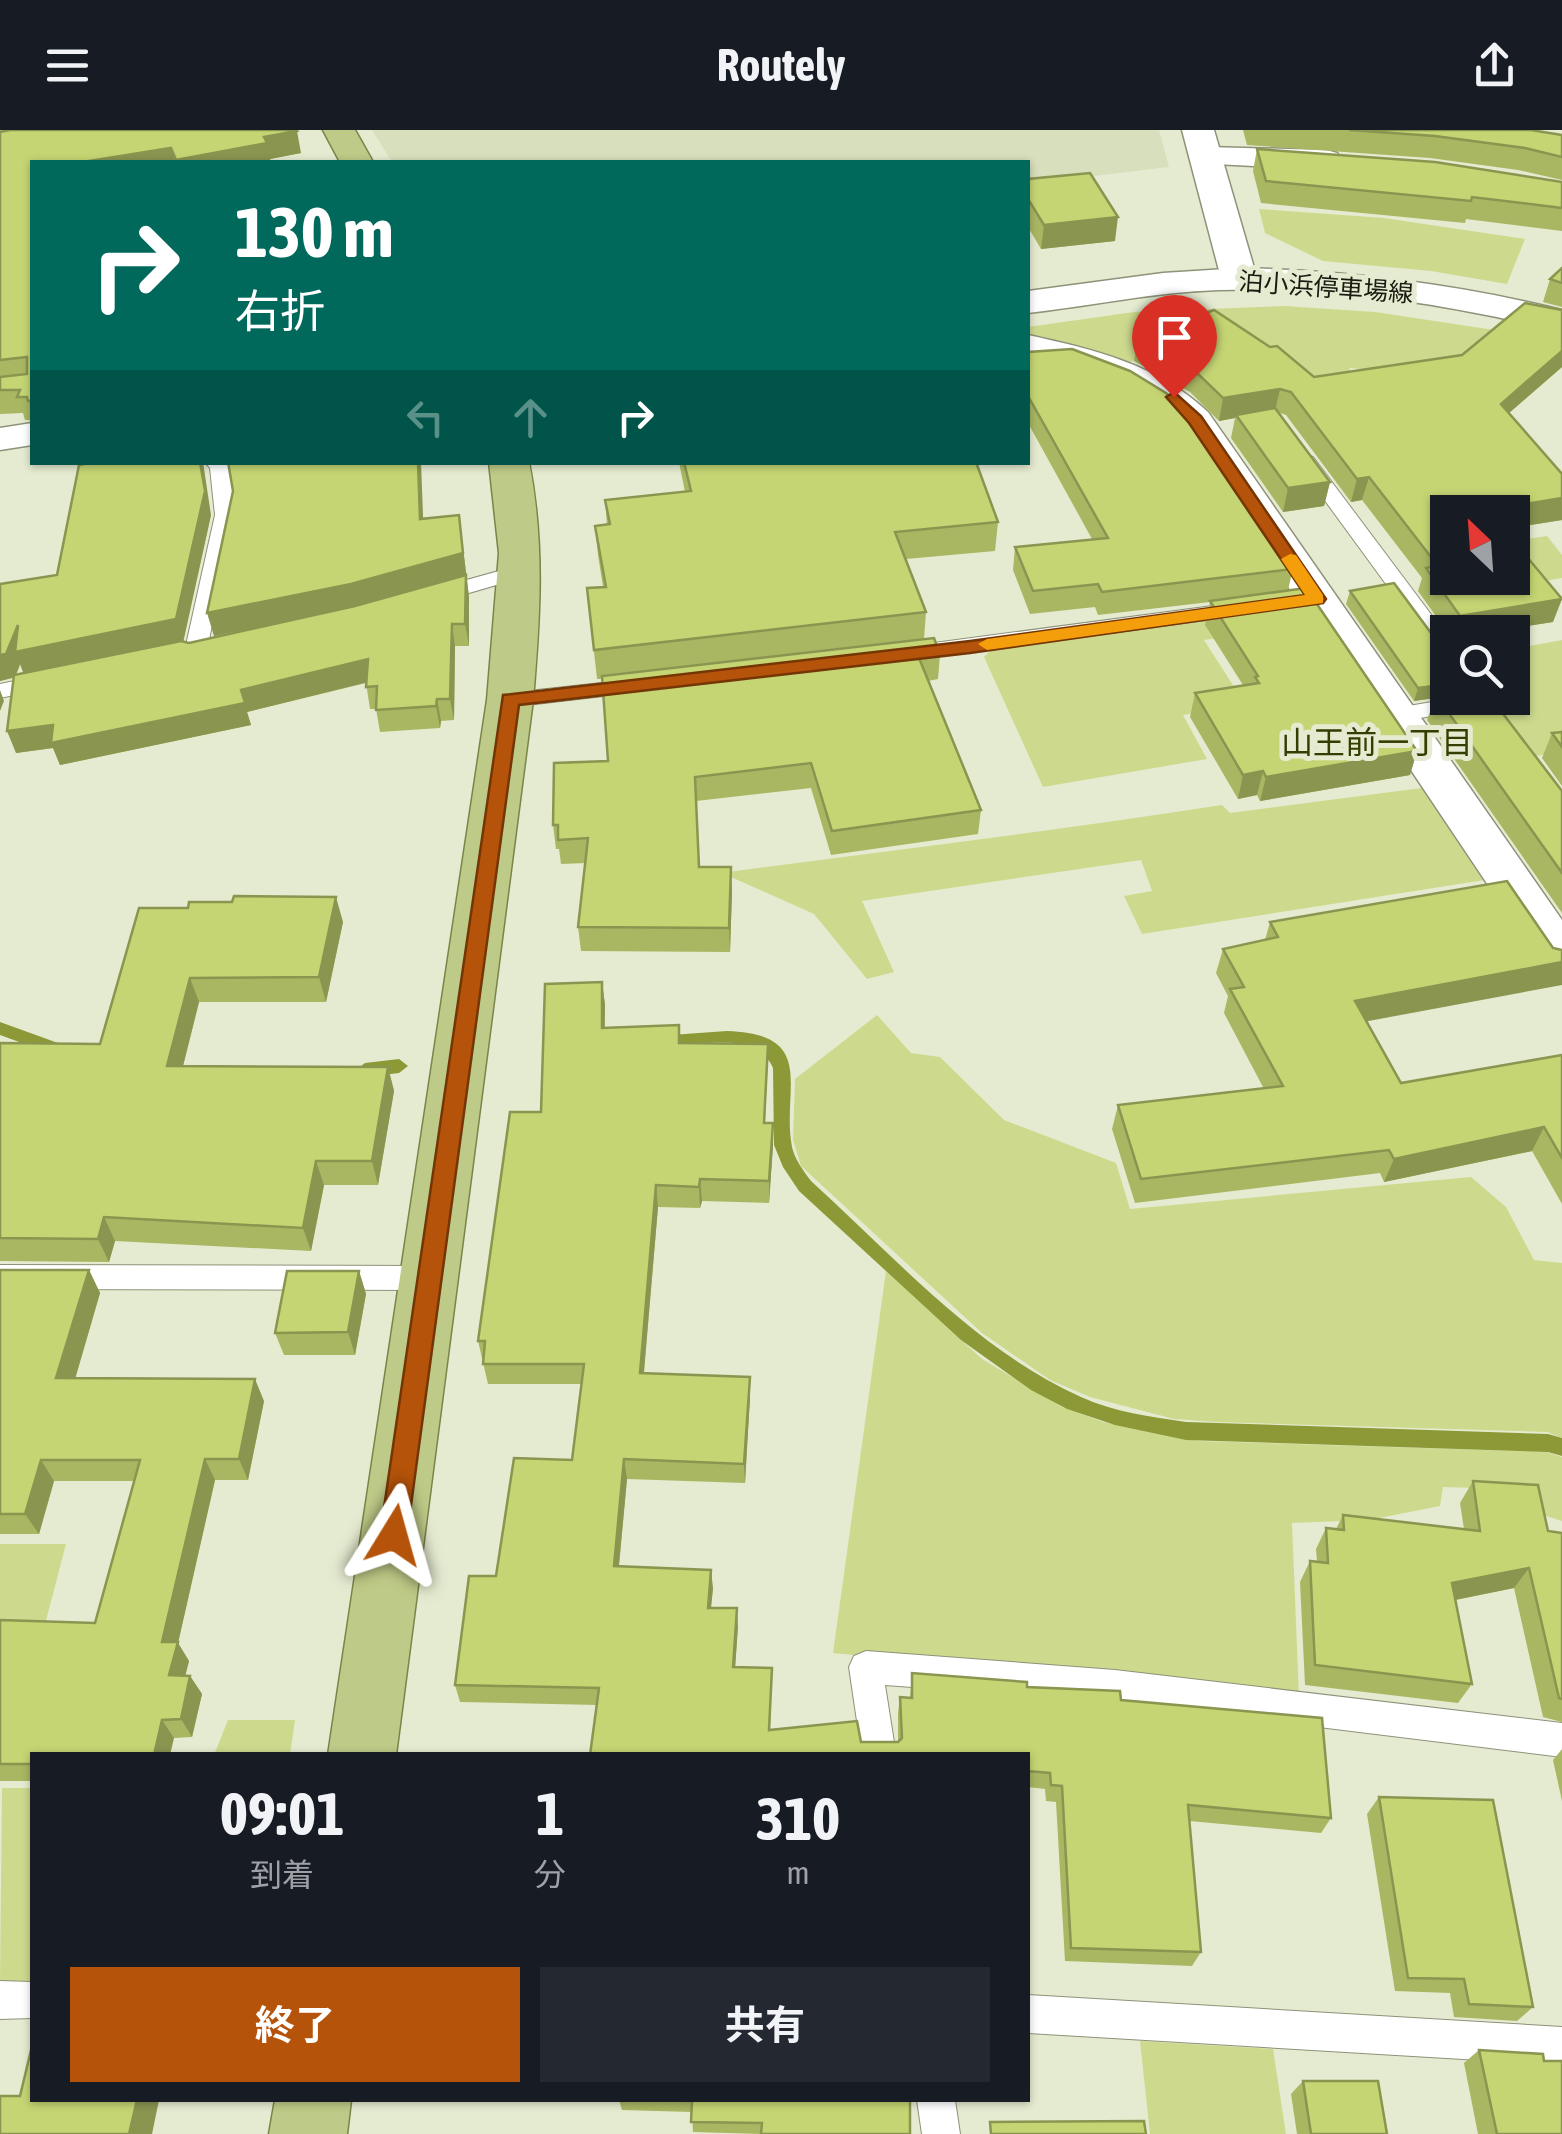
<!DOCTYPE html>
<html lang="ja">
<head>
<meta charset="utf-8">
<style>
	:root { --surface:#171b24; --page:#242831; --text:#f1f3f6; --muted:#9ea1a6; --accent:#b45309 }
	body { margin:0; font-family:"Asap Condensed","Noto Sans JP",sans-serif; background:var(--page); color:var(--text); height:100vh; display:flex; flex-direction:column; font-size:38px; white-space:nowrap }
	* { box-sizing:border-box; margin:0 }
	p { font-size:32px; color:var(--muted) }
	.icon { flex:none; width:55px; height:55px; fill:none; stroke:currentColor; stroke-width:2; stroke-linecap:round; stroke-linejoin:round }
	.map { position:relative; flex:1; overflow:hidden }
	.sheet { position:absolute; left:30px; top:1622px; width:1000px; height:350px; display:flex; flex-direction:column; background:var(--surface); border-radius:0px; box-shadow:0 2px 8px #0004 }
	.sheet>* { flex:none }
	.hud { position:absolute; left:30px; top:30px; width:1000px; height:305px; border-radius:0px; box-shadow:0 2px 8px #0004; background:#00695c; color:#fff; overflow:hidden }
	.needle { width:65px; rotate:335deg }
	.controls { position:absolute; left:1430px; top:365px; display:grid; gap:20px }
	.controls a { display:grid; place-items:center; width:100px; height:100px; border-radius:0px; background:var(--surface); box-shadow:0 2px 8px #0004; font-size:50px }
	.pin { position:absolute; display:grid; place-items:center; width:85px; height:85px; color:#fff; margin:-102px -42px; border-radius:50% 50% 50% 0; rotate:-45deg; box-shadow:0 0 10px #0007 }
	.pin .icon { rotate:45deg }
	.me { position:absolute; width:110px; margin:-55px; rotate:8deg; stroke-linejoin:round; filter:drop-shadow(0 0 8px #0008) }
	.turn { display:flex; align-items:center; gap:35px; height:210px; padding:0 40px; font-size:45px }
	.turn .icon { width:130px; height:130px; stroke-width:2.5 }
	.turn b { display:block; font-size:70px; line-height:85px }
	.lanes { display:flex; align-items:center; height:95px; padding:0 40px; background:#0003; justify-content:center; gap:50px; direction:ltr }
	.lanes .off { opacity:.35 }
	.eta { display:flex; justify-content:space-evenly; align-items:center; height:170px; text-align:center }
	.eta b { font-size:60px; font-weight:700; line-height:70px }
	.action { display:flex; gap:20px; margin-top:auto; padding:20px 40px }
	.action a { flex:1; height:115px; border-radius:0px; background:var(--accent); color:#fff; font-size:40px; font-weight:700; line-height:115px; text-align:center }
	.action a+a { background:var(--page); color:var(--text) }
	header { display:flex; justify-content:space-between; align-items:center; height:130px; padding:0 40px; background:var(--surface); font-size:45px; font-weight:700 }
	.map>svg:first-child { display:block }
	.built { fill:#d8dfbd }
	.green { fill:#cdda8e }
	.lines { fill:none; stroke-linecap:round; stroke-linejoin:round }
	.stream { fill:#8c9936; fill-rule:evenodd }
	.service-casing { stroke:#8d9279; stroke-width:2 }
	.minor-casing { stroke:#8d9279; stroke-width:3 }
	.tertiary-casing { stroke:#8d9279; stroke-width:3 }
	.secondary-casing { stroke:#8d9279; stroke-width:3 }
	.trunk-casing { stroke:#7a844a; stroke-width:3 }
	.service { fill:#fff; fill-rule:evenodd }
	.minor { fill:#fff; fill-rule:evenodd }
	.tertiary { fill:#fff; fill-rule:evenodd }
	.secondary { fill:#fff; fill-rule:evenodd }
	.trunk { fill:#beca87; fill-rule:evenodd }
	.wall { fill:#a9b763; fill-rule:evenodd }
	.shaded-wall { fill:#8a9550 }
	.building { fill:#c5d573; stroke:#8a9550; stroke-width:2.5 }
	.route { fill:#b45309; stroke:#753606; stroke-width:2.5 }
	.slow { fill:#f59e0b }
	.labels { text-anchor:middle; stroke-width:10; stroke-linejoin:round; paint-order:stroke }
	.far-street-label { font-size:25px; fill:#191b11; stroke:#e5ebd0 }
	.neighbourhood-label { font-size:32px; fill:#363d00; stroke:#e5ebd0 }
</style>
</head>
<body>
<header><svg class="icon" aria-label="menu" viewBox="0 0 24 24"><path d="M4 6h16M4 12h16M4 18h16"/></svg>Routely<svg class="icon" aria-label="share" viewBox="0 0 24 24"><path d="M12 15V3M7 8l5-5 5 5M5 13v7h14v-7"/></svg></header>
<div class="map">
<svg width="1562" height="2004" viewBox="0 0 1562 2004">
	<rect width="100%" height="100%" fill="#e5ebd0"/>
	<polygon class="built" points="372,0 1159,0 1169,37 1028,54 1028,32 392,32"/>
	<g class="green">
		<polygon points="1259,79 1384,88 1525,109 1507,154 1431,141 1323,131 1265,103"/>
		<polygon points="1284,176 1375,182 1501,201 1451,247 1349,238 1353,246 1297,259 1213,200 1127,233 1028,207 1028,197 1134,182"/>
		<polygon points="1547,406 1562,425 1562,448 1527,454 1513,411"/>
		<polygon points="1306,475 1317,493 1204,510 1245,574 1183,585 1207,629 1043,657 984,527 992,519"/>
		<polygon points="1562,510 1562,622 1536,626 1493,568 1512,568 1513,519"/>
		<path d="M1429 657 1491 749 1142 804 1124 766 1152 761 1141 730 862 771 894 842 867 849 814 784 722 743C889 720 1056 701 1222 675L1230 683Z"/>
		<polygon points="877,885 911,923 940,927 1004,990 1116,1033 1130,1079 1471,1047 1506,1077 1534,1130 1562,1133 1562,1308 1547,1302 1216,1292 1174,1289 1090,1267 1050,1250 982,1203 801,1036 793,1010 795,949"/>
		<polygon points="886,1141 982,1229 1062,1277 1103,1292 1199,1311 1547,1322 1562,1327 1562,1391 1543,1385 1539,1360 1443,1357 1440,1376 1369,1390 1292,1393 1299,1567 833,1523"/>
		<polygon points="0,1414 66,1414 43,1502 0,1501"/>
		<polygon points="228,1590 295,1590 290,1625 214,1625"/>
		<polygon points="2,1658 32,1658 32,1851 0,1851"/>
		<polygon points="1140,1911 1273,1919 1286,2004 1150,2004"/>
	</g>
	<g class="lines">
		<g class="stream">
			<polygon points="0,892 69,917 71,922 63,928 0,905"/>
			<path d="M727 901C819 904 781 960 792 1017 795 1030 803 1040 811 1051 895 1127 976 1220 1081 1267 1114 1282 1151 1287 1186 1292L1548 1304 1562 1308V1326L1548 1322 1186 1310 1115 1295 1067 1279 1031 1260 961 1210 799 1061 783 1037 774 1015 773 938C756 898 691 916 657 918L649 912 657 906Z"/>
			<polygon points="399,929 408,936 399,943 365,947 356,940 365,933"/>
		</g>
		<defs>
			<g id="service">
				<polygon points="1306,325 1313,327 1448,507 1448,530 1440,528 1296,331"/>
				<polygon points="205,332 227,332 230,337 235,385 206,524 195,531 184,524 215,385 210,338"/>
				<polygon points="524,434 531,435 535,440 531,445 431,474 420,467 423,462"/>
				<polygon points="1243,472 1251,474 1254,479 1251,484 904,531 893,524 904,517"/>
				<polygon points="48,544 56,546 59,551 56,556 0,568 0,554"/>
				<polygon points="638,549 646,551 649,556 646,561 510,577 499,570 510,563"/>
				<polygon points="1455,568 1473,568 1477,573 1466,580 1397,592 1386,585 1397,578"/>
				<polygon points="0,1135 430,1136 440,1139 445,1148 440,1157 430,1160 0,1159"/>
				<polygon points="866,1521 1115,1540 1562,1593 1562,1627 1115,1572 885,1555 896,1625 862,1625 849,1537 854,1526"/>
				<polygon points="0,1851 32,1852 32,1888 0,1889"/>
				<polygon points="1028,1865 1562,1897 1562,1935 1028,1903"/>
				<polygon points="917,1970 955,1970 960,2004 922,2004"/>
			</g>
			<g id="minor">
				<polygon points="1207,17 1326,20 1337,23 1342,30 1337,37 1326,40 1196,33 1191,26 1196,19"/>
				<path d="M1028 205C1096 220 1156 234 1208 282L1562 790V845L1545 840 1181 297C1136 255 1087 240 1028 227Z"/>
				<polygon points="32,293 32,315 0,320 0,298"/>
			</g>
			<polygon id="tertiary" points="1182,0 1214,0 1257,148 1252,156 1239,159 1226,156 1221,148"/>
			<path id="secondary" d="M1242 138C1351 141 1456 154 1562 180V202C1450 174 1334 156 1219 160 1154 162 1091 176 1028 183V161L1163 143Z"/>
			<g id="trunk">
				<polygon points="323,0 355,0 373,32 340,32"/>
				<path d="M489 332H529C545 413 540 489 533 570L396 1625H328L487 570 499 423Z"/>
				<polygon points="275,1970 351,1970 347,2004 269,2004"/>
			</g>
		</defs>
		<use href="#service" class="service-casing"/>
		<use href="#minor" class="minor-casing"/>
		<use href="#tertiary" class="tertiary-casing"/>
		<use href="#secondary" class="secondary-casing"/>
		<use href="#trunk" class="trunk-casing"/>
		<use href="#service" class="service"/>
		<use href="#minor" class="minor"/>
		<use href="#tertiary" class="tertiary"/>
		<use href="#secondary" class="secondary"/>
		<use href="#trunk" class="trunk"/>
	</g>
	<g class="wall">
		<polygon points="0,0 301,23 270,29 271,32 32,32 32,290 25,290 23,283 0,284"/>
		<polygon points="1243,0 1531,0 1562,5 1562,50 1518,40 1430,28 1247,15"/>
		<polygon points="1257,19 1562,52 1562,101 1466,89 1465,93 1261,73 1253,41"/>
		<polygon points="1028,49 1115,111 1041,119 1028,97"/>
		<polygon points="1550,149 1562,153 1562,177 1543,172"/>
		<polygon points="1138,209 1314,247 1562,237 1509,283 1562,390 1512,398 1512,382 1448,382 1553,492 1490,502 1448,503 1418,461 1422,448 1362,370 1351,372 1286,285 1277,282 1330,352 1324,376 1283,382 1231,308 1235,288 1219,291 1190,262 1134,231"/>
		<polygon points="1028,222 1293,439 1288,460 1417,621 1410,645 1260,671 1257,665 1238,669 1190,587 1195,563 1243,555 1205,495 1210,472 1098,485 1095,477 1030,484 1013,440 1015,417 1092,409 1028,293"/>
		<polygon points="679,332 976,332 998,392 995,421 906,429 926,482 924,509 940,525 938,549 928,551 981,680 978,704 831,725 811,658 696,671 699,737 732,761 730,822 581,821 578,797 586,733 561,734 559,719 556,719 553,695 608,631 602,549 597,549 587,458 603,457 598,425 595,396 607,395 605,370 685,362"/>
		<path d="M211 385 183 511 189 513 263 496 214 506 423 388 462 409 469 467V516H455L454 590 441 591 440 598 380 602 376 579H370L366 553 247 582 251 595 60 635 53 618 16 623 13 548 0 551V454L57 445ZM20 534 24 543 16 545 19 538Z"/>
		<polygon points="1350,461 1448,568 1562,661 1562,783 1427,590 1435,568 1414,571 1346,474"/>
		<polygon points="1562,602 1562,656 1542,628 1552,603"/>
		<polygon points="139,778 343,792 326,872 199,872 183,936 388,937 394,961 378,1055 324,1055 311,1121 115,1111 109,1132 0,1131 0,913 100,914"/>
		<polygon points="1270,792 1367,891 1401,953 1562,925 1562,1074 1532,1021 1384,1052 1380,1043 1135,1073 1112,999 1118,975 1264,959 1224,883 1228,866 1216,843 1223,819 1265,810"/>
		<polygon points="602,852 605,875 605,898 680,913 768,914 765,993 773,1015 769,1073 702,1071 700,1078 658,1077 644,1243 750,1247 750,1267 745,1353 627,1349 619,1436 713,1458 711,1478 738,1496 735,1537 772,1538 770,1600 861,1612 898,1612 898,1583 900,1567 910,1568 912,1543 1121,1570 1331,1688 1321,1703 1189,1691 1201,1822 1192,1836 1065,1831 1056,1672 1046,1671 1045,1659 1028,1657 1028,1625 590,1625 597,1575 460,1572 455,1555 496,1446 572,1330 582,1254 488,1254 478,1211 541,982"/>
		<polygon points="0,1140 89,1140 100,1163 75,1248 264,1271 248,1350 215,1350 178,1513 189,1531 185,1545 190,1546 202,1564 192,1607 174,1608 32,1625 32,1651 0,1651 0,1490 95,1493 134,1351 54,1351 39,1404 0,1404"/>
		<polygon points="359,1141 366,1164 355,1225 284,1225 275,1203"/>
		<polygon points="1473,1351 1548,1401 1562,1403 1562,1592 1543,1587 1514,1458 1456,1470 1472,1554 1458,1573 1305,1555 1300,1452 1310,1431 1317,1432 1316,1419 1326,1398 1336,1399 1343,1385 1464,1399 1460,1373"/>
		<polygon points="1562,1619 1562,1671 1553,1630"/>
		<polygon points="1379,1667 1533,1877 1517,1891 1454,1887 1450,1863 1395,1861 1367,1684"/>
		<polygon points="1479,1920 1544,1931 1562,2004 1478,2004 1464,1933"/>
		<polygon points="1303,1951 1387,2004 1297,2004 1291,1964"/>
		<polygon points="619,1970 910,1970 761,2004 693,2002 692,1982 622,1980"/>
	</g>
	<g class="shaded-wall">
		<polygon points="297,1 301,23 270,29 271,32 177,32 176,30 264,7"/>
		<polygon points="171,18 175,32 83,32"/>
		<polygon points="1118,87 1115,111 1041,119 1044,95"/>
		<polygon points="1562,221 1562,237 1494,296 1501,274"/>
		<polygon points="1280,259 1275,281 1236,285 1235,288 1219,291 1223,268"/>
		<polygon points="200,332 203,332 211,385 183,513 24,545 20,534 15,547 0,551 0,525 18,495"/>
		<polygon points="418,332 421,332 424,412 420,389"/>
		<polygon points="1369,347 1362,370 1351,372 1357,349"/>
		<polygon points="1330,352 1324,376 1283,382 1288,358"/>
		<polygon points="1562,368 1562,390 1512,398 1512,382 1488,382 1489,380"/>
		<polygon points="459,385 469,467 469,516 465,494 356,477 214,506 207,483"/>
		<polygon points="1562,469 1553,492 1490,502 1454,502 1460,486"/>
		<polygon points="452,494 455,516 454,590 450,569"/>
		<polygon points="368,529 372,551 247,582 251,595 60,635 53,618 16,623 7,601 241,560"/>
		<polygon points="1448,554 1448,566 1436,565 1435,568 1414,571 1418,558"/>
		<polygon points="0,560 4,571 0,581"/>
		<polygon points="437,569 441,591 440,598 436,576"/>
		<polygon points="1417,621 1410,645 1260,671 1266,647"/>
		<polygon points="1263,641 1257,665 1238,669 1243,645"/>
		<polygon points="731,737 732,761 730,822 729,798"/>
		<polygon points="336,767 343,792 326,872 319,847"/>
		<polygon points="1562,832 1562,855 1347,895 1355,871"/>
		<polygon points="190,848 199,872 177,960 167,936"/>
		<polygon points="602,852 605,875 604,921 602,898"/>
		<polygon points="388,937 394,961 378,1055 372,1031"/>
		<polygon points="773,993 773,1015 769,1073 769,1051"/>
		<polygon points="1544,997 1532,1021 1384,1052 1394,1029"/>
		<polygon points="316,1031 324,1055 311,1121 303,1098"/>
		<polygon points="700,1049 702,1071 700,1078 699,1057"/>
		<polygon points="656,1055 658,1077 642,1263 640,1243"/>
		<polygon points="104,1087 115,1111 109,1132 98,1109"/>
		<polygon points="89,1140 100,1163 69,1270 56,1248"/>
		<polygon points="359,1141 366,1164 355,1225 348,1202"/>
		<polygon points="750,1247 750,1267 745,1353 744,1334"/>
		<polygon points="255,1249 264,1271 248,1350 239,1329"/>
		<polygon points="205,1329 215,1350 178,1513 189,1531 181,1563 169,1545 162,1512"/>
		<polygon points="624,1329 627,1349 617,1455 614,1436"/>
		<polygon points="41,1330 54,1351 39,1404 25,1384"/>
		<polygon points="1529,1438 1514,1458 1439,1473 1452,1453"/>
		<polygon points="711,1440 713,1458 709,1496 708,1478"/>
		<polygon points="737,1478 738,1496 734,1554 733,1537"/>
		<polygon points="190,1546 202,1564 192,1607 181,1589"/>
		<polygon points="162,1590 174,1608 170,1625 154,1625"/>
		<polygon points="137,1970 159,1970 152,2004 129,2004"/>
	</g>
	<g class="building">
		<polygon points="10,0 296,0 297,1 264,7 267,13 176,30 171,18 83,32 32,32 32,271 28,271 27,267 17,267 20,260 0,260 0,247 27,244 27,227 0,230 0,2"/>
		<polygon points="1349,0 1531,0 1562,5 1562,27 1525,18 1435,6"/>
		<polygon points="1257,19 1435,32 1562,52 1562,78 1472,67 1471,71 1266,51"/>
		<polygon points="1090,43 1118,87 1044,95 1028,69 1028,49"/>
		<polygon points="1562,138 1562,153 1550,149"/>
		<polygon points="1525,173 1562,180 1562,221 1501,274 1562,344 1562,368 1489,380 1491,382 1448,382 1448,448 1512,448 1512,409 1562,469 1460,486 1426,438 1438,436 1369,347 1357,349 1291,262 1280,259 1223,268 1194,240 1138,209 1214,180 1270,217 1277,216 1314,247 1462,225"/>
		<polygon points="1072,219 1130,241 1166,263 1182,277 1293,439 1102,462 1098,454 1033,461 1015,417 1108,408 1028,266 1028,222"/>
		<polygon points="1275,278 1330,352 1288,358 1236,285"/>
		<polygon points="93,332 200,332 205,361 176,489 15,522 18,495 6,524 0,525 0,454 57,445 79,335"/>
		<polygon points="228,332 418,332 420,389 459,385 463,423 351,454 207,483 233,361"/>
		<polygon points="684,332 976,332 998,392 895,402 926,482 594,520 587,458 606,457 595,396 610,394 605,370 691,361"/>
		<polygon points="466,445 465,494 452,494 450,569 437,569 436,576 376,580 377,556 366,557 368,529 241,560 245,573 51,613 53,595 7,601 14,545 181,511 189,513 355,476"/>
		<polygon points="1394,453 1448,526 1448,554 1418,558 1350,461"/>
		<polygon points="1306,458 1417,621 1266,647 1263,641 1243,645 1195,563 1259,553 1255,547 1258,546 1210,471"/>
		<polygon points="934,508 940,525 919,528 981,680 832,701 811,633 695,647 699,737 731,737 729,798 578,797 588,708 558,710 558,695 553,695 554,633 608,631 602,546"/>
		<polygon points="1448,563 1448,568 1491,568 1562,661 1562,743 1436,565"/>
		<polygon points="1562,602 1562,617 1552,603"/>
		<polygon points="1507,751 1553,818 1562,820 1562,832 1355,871 1401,953 1562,925 1562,1028 1544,997 1394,1029 1389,1020 1141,1049 1118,975 1283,956 1230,859 1244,857 1223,819 1278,807 1270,792"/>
		<polygon points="234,766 336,767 319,847 190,848 167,936 388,937 372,1031 316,1031 303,1098 104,1087 98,1109 0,1108 0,913 100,914 139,778 188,778 189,772 232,772"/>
		<polygon points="602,852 602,898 679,895 679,913 768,914 764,993 773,993 769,1051 700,1049 699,1057 656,1055 640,1243 750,1247 744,1334 624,1329 614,1436 711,1440 708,1478 737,1478 733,1537 772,1538 769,1600 857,1591 861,1612 898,1612 902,1608 900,1567 912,1568 912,1543 1027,1552 1027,1557 1120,1561 1121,1570 1322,1588 1331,1688 1188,1675 1201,1822 1071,1818 1062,1656 1051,1655 1050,1643 1028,1641 1028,1625 590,1625 599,1558 455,1555 469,1446 496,1446 514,1328 572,1330 584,1234 483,1234 485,1211 478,1211 510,982 541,982 545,854"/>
		<polygon points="0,1140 89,1140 56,1248 255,1249 239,1329 205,1329 162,1512 178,1512 169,1545 190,1546 181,1589 162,1590 154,1625 32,1625 32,1634 0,1634 0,1490 95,1493 140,1330 41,1330 25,1384 0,1384"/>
		<polygon points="287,1141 359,1141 348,1202 275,1203"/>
		<polygon points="1473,1351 1538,1355 1548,1401 1562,1403 1562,1569 1559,1568 1529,1438 1452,1453 1472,1554 1315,1535 1310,1431 1328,1433 1326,1398 1344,1400 1343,1385 1480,1401"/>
		<polygon points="1379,1667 1493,1670 1533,1877 1469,1874 1464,1849 1408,1848"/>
		<polygon points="32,1916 32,1970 137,1970 129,2004 0,2004 0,1966 20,1966"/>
		<polygon points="1479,1920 1543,1924 1544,1931 1562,1931 1562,2004 1497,2004"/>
		<polygon points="1303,1951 1378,1951 1387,2004 1311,2004"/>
		<polygon points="653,1970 910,1970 910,2004 761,2004 762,1993 691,1992 692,1971"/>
		<polygon points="1144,1991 1146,2004 991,2004 990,1992"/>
	</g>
	<polygon class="route" points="1174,262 1201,286 1326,469 1323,473 970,523 519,575 407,1405 403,1413 394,1417 384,1413 380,1405 503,565 970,511 1305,465 1189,293 1166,267"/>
	<polygon class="slow" points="1290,424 1296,425 1323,465 1323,473 987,520 978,514 987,509 1305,465 1281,429"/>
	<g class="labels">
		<g class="far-street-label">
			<text transform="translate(1326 157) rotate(4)" y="9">泊小浜停車場線</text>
		</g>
		<g class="neighbourhood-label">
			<text x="1377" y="624">山王前一丁目</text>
		</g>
	</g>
</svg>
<div class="controls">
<a><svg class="needle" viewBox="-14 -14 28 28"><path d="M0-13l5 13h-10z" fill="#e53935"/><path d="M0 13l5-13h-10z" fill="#9ea1a6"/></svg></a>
<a><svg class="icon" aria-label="search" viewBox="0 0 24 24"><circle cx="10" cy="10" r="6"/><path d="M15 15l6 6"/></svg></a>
</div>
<div class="pin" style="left:1174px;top:267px;background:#d93025"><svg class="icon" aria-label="arrive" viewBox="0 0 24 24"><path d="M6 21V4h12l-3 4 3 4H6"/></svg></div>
<svg class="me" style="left:394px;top:1405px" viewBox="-20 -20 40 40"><path d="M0-17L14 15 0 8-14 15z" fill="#b45309" stroke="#fff" stroke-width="4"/></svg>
<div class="hud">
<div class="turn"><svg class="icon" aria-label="right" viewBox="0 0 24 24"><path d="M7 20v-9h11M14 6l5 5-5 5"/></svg><div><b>130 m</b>右折</div></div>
<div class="lanes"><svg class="icon off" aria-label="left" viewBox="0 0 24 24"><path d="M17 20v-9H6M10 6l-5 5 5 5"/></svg><svg class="icon off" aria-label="ahead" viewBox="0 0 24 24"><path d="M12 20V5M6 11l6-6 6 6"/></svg><svg class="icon" aria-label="right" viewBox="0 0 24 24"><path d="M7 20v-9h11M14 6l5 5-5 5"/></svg></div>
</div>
<section class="sheet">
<div class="eta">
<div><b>09:01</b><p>到着</p></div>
<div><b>1</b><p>分</p></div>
<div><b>310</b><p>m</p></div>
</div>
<div class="action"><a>終了</a><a>共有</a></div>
</section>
</div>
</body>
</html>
